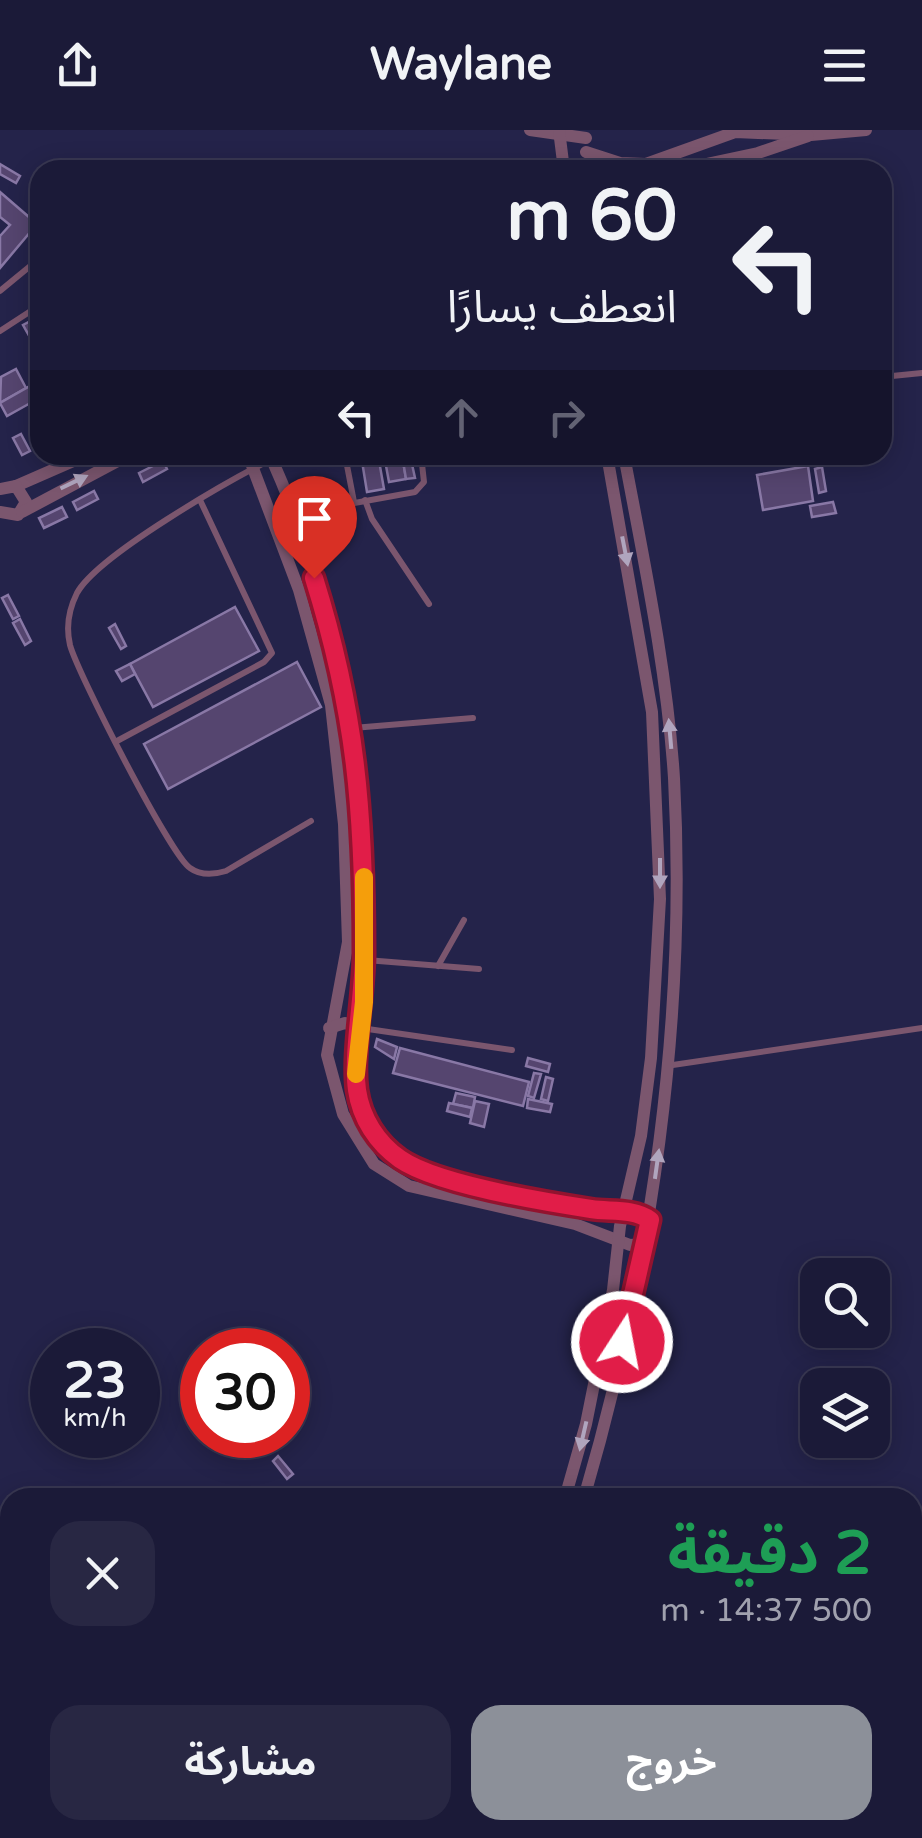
<!DOCTYPE html>
<html lang="ar">
<head>
<meta charset="utf-8">
<style>
	:root { --surface:#1b1a38; --page:#282743; --text:#f1f3f6; --muted:#a0a1ae; --line:#393853; --accent:#8c9099 }
	body { margin:0; font-family:"Varela Round","Noto Sans Arabic",sans-serif; background:var(--page); color:var(--text); direction:rtl; height:100vh; display:flex; flex-direction:column; font-size:38px; white-space:nowrap }
	* { box-sizing:border-box; margin:0 }
	p { font-size:32px; color:var(--muted) }
	.icon { flex:none; width:55px; height:55px; fill:none; stroke:currentColor; stroke-width:2; stroke-linecap:round; stroke-linejoin:round }
	.map { position:relative; flex:1; overflow:hidden; direction:ltr }
	.panel { position:absolute; left:0px; top:1358px; width:922px; height:352px; display:flex; flex-direction:column; background:var(--surface); border-radius:30px 30px 0 0; box-shadow:0 5px 25px #0003,0 0 0 2px var(--line); direction:rtl }
	.panel>* { flex:none }
	.guide { position:absolute; left:30px; top:30px; width:862px; height:305px; border-radius:30px; box-shadow:0 5px 25px #0003,0 0 0 2px var(--line); direction:rtl; background:#1b1a38; color:var(--text); overflow:hidden }
	.tools { position:absolute; left:800px; top:1128px; display:grid; gap:20px }
	.tools a { display:grid; place-items:center; width:90px; height:90px; border-radius:20px; background:var(--surface); box-shadow:0 5px 25px #0003,0 0 0 2px var(--line); font-size:50px }
	.speed { position:absolute; left:30px; top:1198px; display:flex; gap:20px; font-size:50px; font-weight:700; text-align:center }
	.speed>* { display:grid; place-content:center; width:130px; height:130px; border-radius:50%; background:var(--surface); box-shadow:0 5px 25px #0003,0 0 0 2px var(--line); line-height:1 }
	.speed small { font-size:25px; font-weight:400 }
	.speed .limit { border:15px solid #d22; background:#fff; color:#111 }
	.pin { position:absolute; display:grid; place-items:center; width:85px; height:85px; color:#fff; margin:-102px -42px; border-radius:50% 50% 50% 0; rotate:-45deg; box-shadow:0 0 10px #0007 }
	.pin .icon { rotate:45deg }
	.me { position:absolute; width:110px; margin:-55px; rotate:11deg; stroke-linejoin:round; filter:drop-shadow(0 0 8px #0008) }
	.turn { display:flex; align-items:center; gap:35px; height:210px; padding:0 50px; font-size:45px }
	.turn .icon { width:130px; height:130px; stroke-width:2.5 }
	.turn b { display:block; font-size:70px; line-height:85px }
	.lanes { display:flex; align-items:center; height:95px; padding:0 50px; background:#0003; justify-content:center; gap:50px; direction:ltr }
	.lanes .off { opacity:.35 }
	.round { display:grid; place-items:center; flex:none; width:105px; height:105px; border-radius:30px; background:var(--page) }
	.summary { display:flex; align-items:center; justify-content:space-between; height:170px; padding:0 50px }
	h1 { font-size:60px; font-weight:700; line-height:75px; color:#1e9e55 }
	.button { display:flex; gap:20px; margin-top:auto; padding:20px 50px }
	.button a { flex:1; height:115px; border-radius:30px; background:var(--accent); color:#fff; font-size:40px; font-weight:700; line-height:115px; text-align:center }
	.button a+a { background:var(--page); color:var(--text) }
	header { display:flex; justify-content:space-between; align-items:center; height:130px; padding:0 50px; background:var(--surface); font-size:45px; font-weight:700 }
	.map>svg:first-child { display:block }
	.building { fill:#55456f; stroke:#8978a6; stroke-width:2.5 }
	.lines { fill:none; stroke-linecap:round; stroke-linejoin:round }
	.path { stroke:#616283; stroke-width:2.5; stroke-dasharray:8 5; stroke-linecap:butt }
	.lane { stroke:#7b566e; stroke-width:6 }
	.street { stroke:#7b566e; stroke-width:12 }
	.oneway { fill:#b0a5be }
	.route-casing { stroke:#92132f; stroke-width:25 }
	.route { stroke:#e11d48; stroke-width:18 }
	.slow { stroke:#f59e0b; stroke-width:18 }
</style>
</head>
<body>
<header><svg class="icon" aria-label="menu" viewBox="0 0 24 24"><path d="M4 6h16M4 12h16M4 18h16"/></svg>Waylane<svg class="icon" aria-label="share" viewBox="0 0 24 24"><path d="M12 15V3M7 8l5-5 5 5M5 13v7h14v-7"/></svg></header>
<div class="map">
<svg width="922" height="1708" viewBox="0 0 922 1708">
	<rect width="100%" height="100%" fill="#24234a"/>
	<g class="building">
		<polygon points="0,34 20,46 16,53 0,44"/>
		<polygon points="0,62 37,94 0,138 0,106 10,95 0,87"/>
		<polygon points="40,186 40,225 23,195"/>
		<polygon points="16,239 26,258 0,273 1,247"/>
		<polygon points="30,256 34,271 7,286 0,273"/>
		<polygon points="21,304 30,321 22,325 13,308"/>
		<polygon points="361,325 378,325 384,359 367,362"/>
		<polygon points="384,325 402,325 406,349 389,352"/>
		<polygon points="402,325 410,325 415,348 406,349"/>
		<polygon points="163,331 167,339 143,352 139,343"/>
		<polygon points="808,336 813,371 763,380 757,345"/>
		<polygon points="822,337 826,361 819,363 815,339"/>
		<polygon points="94,361 98,369 77,380 73,372"/>
		<polygon points="833,372 836,383 812,387 810,376"/>
		<polygon points="62,377 67,387 44,398 39,388"/>
		<polygon points="335,395 339,407 328,411 324,399"/>
		<polygon points="8,465 19,486 13,489 2,468"/>
		<polygon points="235,477 259,521 153,577 130,534"/>
		<polygon points="20,489 31,511 25,515 13,493"/>
		<polygon points="115,494 126,516 121,519 109,498"/>
		<polygon points="297,532 321,577 168,659 144,614"/>
		<polygon points="130,534 135,544 122,551 116,541"/>
		<polygon points="377,909 397,917 394,929 375,917"/>
		<polygon points="400,918 529,952 523,976 393,943"/>
		<polygon points="528,928 550,934 548,942 526,936"/>
		<polygon points="534,943 541,944 534,968 528,966"/>
		<polygon points="546,947 553,949 548,971 541,969"/>
		<polygon points="456,963 475,967 473,978 453,974"/>
		<polygon points="528,969 552,974 550,982 527,978"/>
		<polygon points="475,971 489,974 484,997 470,993"/>
		<polygon points="449,973 472,978 470,987 447,981"/>
		<polygon points="278,1326 293,1344 287,1349 273,1331"/>
	</g>
	<g class="lines">
		<g class="path">
			<polyline points="912,1385 922,1381"/>
			<polyline points="912,1498 922,1491"/>
		</g>
		<g class="lane">
			<polyline points="0,161 40,128"/>
			<polyline points="0,201 40,175"/>
			<polyline points="882,247 922,243"/>
			<polyline points="345,325 354,372"/>
			<path d="M272 329C230 350 98 425 77 463 69 479 66 498 70 515 77 542 171 726 190 738 201 746 213 745 226 741L311 691"/>
			<polyline points="365,370 372,389 429,474"/>
			<polyline points="294,384 415,362 424,352 421,325"/>
			<polyline points="353,598 473,588"/>
			<polyline points="117,611 264,532 272,523 200,370"/>
			<polyline points="366,830 479,839"/>
			<polyline points="438,836 464,790"/>
			<polyline points="361,898 512,920"/>
			<polyline points="666,936 922,898"/>
		</g>
		<g class="street">
			<polyline points="530,0 586,8"/>
			<polyline points="559,0 564,40"/>
			<polyline points="586,22 620,33 646,34 735,2 811,5 866,0"/>
			<polyline points="678,40 758,23 808,6"/>
			<polyline points="248,325 299,460 331,575 344,694 348,812 327,925 343,984 374,1034 409,1056 575,1094 630,1115 643,1114"/>
			<path d="M270 325C348 499 367 661 364 849 363 909 338 975 389 1021 424 1052 543 1072 591 1079 611 1082 633 1078 650 1089"/>
			<polyline points="16,356 87,325"/>
			<polyline points="0,359 16,356 26,372 18,385 0,382"/>
			<polyline points="22,382 129,325"/>
			<polyline points="329,898 345,893 361,898"/>
			<polyline points="565,1368 586,1294 613,1160 620,1096 641,1006 651,928 660,769 652,582 607,325"/>
			<path d="M584 1368C652 1136 687 889 674 648 667 539 644 432 624 325"/>
			<polyline points="665,1700 675,1708"/>
			<polyline points="694,1700 704,1708"/>
			<polyline points="349,1708 356,1700"/>
			<polyline points="368,1708 381,1700"/>
		</g>
	</g>
	<defs><path id="oneway-solid" d="M-6-.8H1V-3.2L6.5 0L1 3.2V.8H-6Z" transform="scale(2.5)"/></defs>
	<g class="oneway">
		<use href="#oneway-solid" transform="translate(74 352) rotate(-26)"/>
		<use href="#oneway-solid" transform="translate(625 421) rotate(79)"/>
		<use href="#oneway-solid" transform="translate(670 604) rotate(-95)"/>
		<use href="#oneway-solid" transform="translate(660 743) rotate(90)"/>
		<use href="#oneway-solid" transform="translate(657 1034) rotate(-82)"/>
		<use href="#oneway-solid" transform="translate(583 1306) rotate(103)"/>
	</g>
	<g class="lines">
		<defs>
			<path id="route" d="M314 448C356 582 364 683 364 823 364 865 352 923 357 960 361 988 377 1013 400 1029 436 1054 545 1072 591 1079 610 1082 633 1078 650 1090L622 1212"/>
		</defs>
		<use href="#route" class="route-casing"/>
		<use href="#route" class="route"/>
		<polyline class="slow" points="356,944 364,872 364,747"/>
	</g>
</svg>
<div class="tools">
<a><svg class="icon" aria-label="search" viewBox="0 0 24 24"><circle cx="10" cy="10" r="6"/><path d="M15 15l6 6"/></svg></a>
<a><svg class="icon" aria-label="layers" viewBox="0 0 24 24"><path d="M12 4l9 5-9 5-9-5zM3 14l9 5 9-5"/></svg></a>
</div>
<div class="speed"><div>23<small>km/h</small></div><div class="limit">30</div></div>
<div class="pin" style="left:314px;top:448px;background:#d93025"><svg class="icon" aria-label="arrive" viewBox="0 0 24 24"><path d="M6 21V4h12l-3 4 3 4H6"/></svg></div>
<svg class="me" style="left:622px;top:1212px" viewBox="-20 -20 40 40"><circle r="17" fill="#e11d48" stroke="#fff" stroke-width="3"/><path d="M0-11L8 9 0 5-8 9z" fill="#fff"/></svg>
<div class="guide">
<div class="turn"><svg class="icon" aria-label="left" viewBox="0 0 24 24"><path d="M17 20v-9H6M10 6l-5 5 5 5"/></svg><div><b>60 m</b>انعطف يسارًا</div></div>
<div class="lanes"><svg class="icon" aria-label="left" viewBox="0 0 24 24"><path d="M17 20v-9H6M10 6l-5 5 5 5"/></svg><svg class="icon off" aria-label="ahead" viewBox="0 0 24 24"><path d="M12 20V5M6 11l6-6 6 6"/></svg><svg class="icon off" aria-label="right" viewBox="0 0 24 24"><path d="M7 20v-9h11M14 6l5 5-5 5"/></svg></div>
</div>
<section class="panel">
<div class="summary"><div><h1>2 دقيقة</h1><p>500 m · 14:37</p></div><a class="round"><svg class="icon" aria-label="close" viewBox="0 0 24 24"><path d="M6 6l12 12M18 6L6 18"/></svg></a></div>
<div class="button"><a>خروج</a><a>مشاركة</a></div>
</section>
</div>
</body>
</html>
